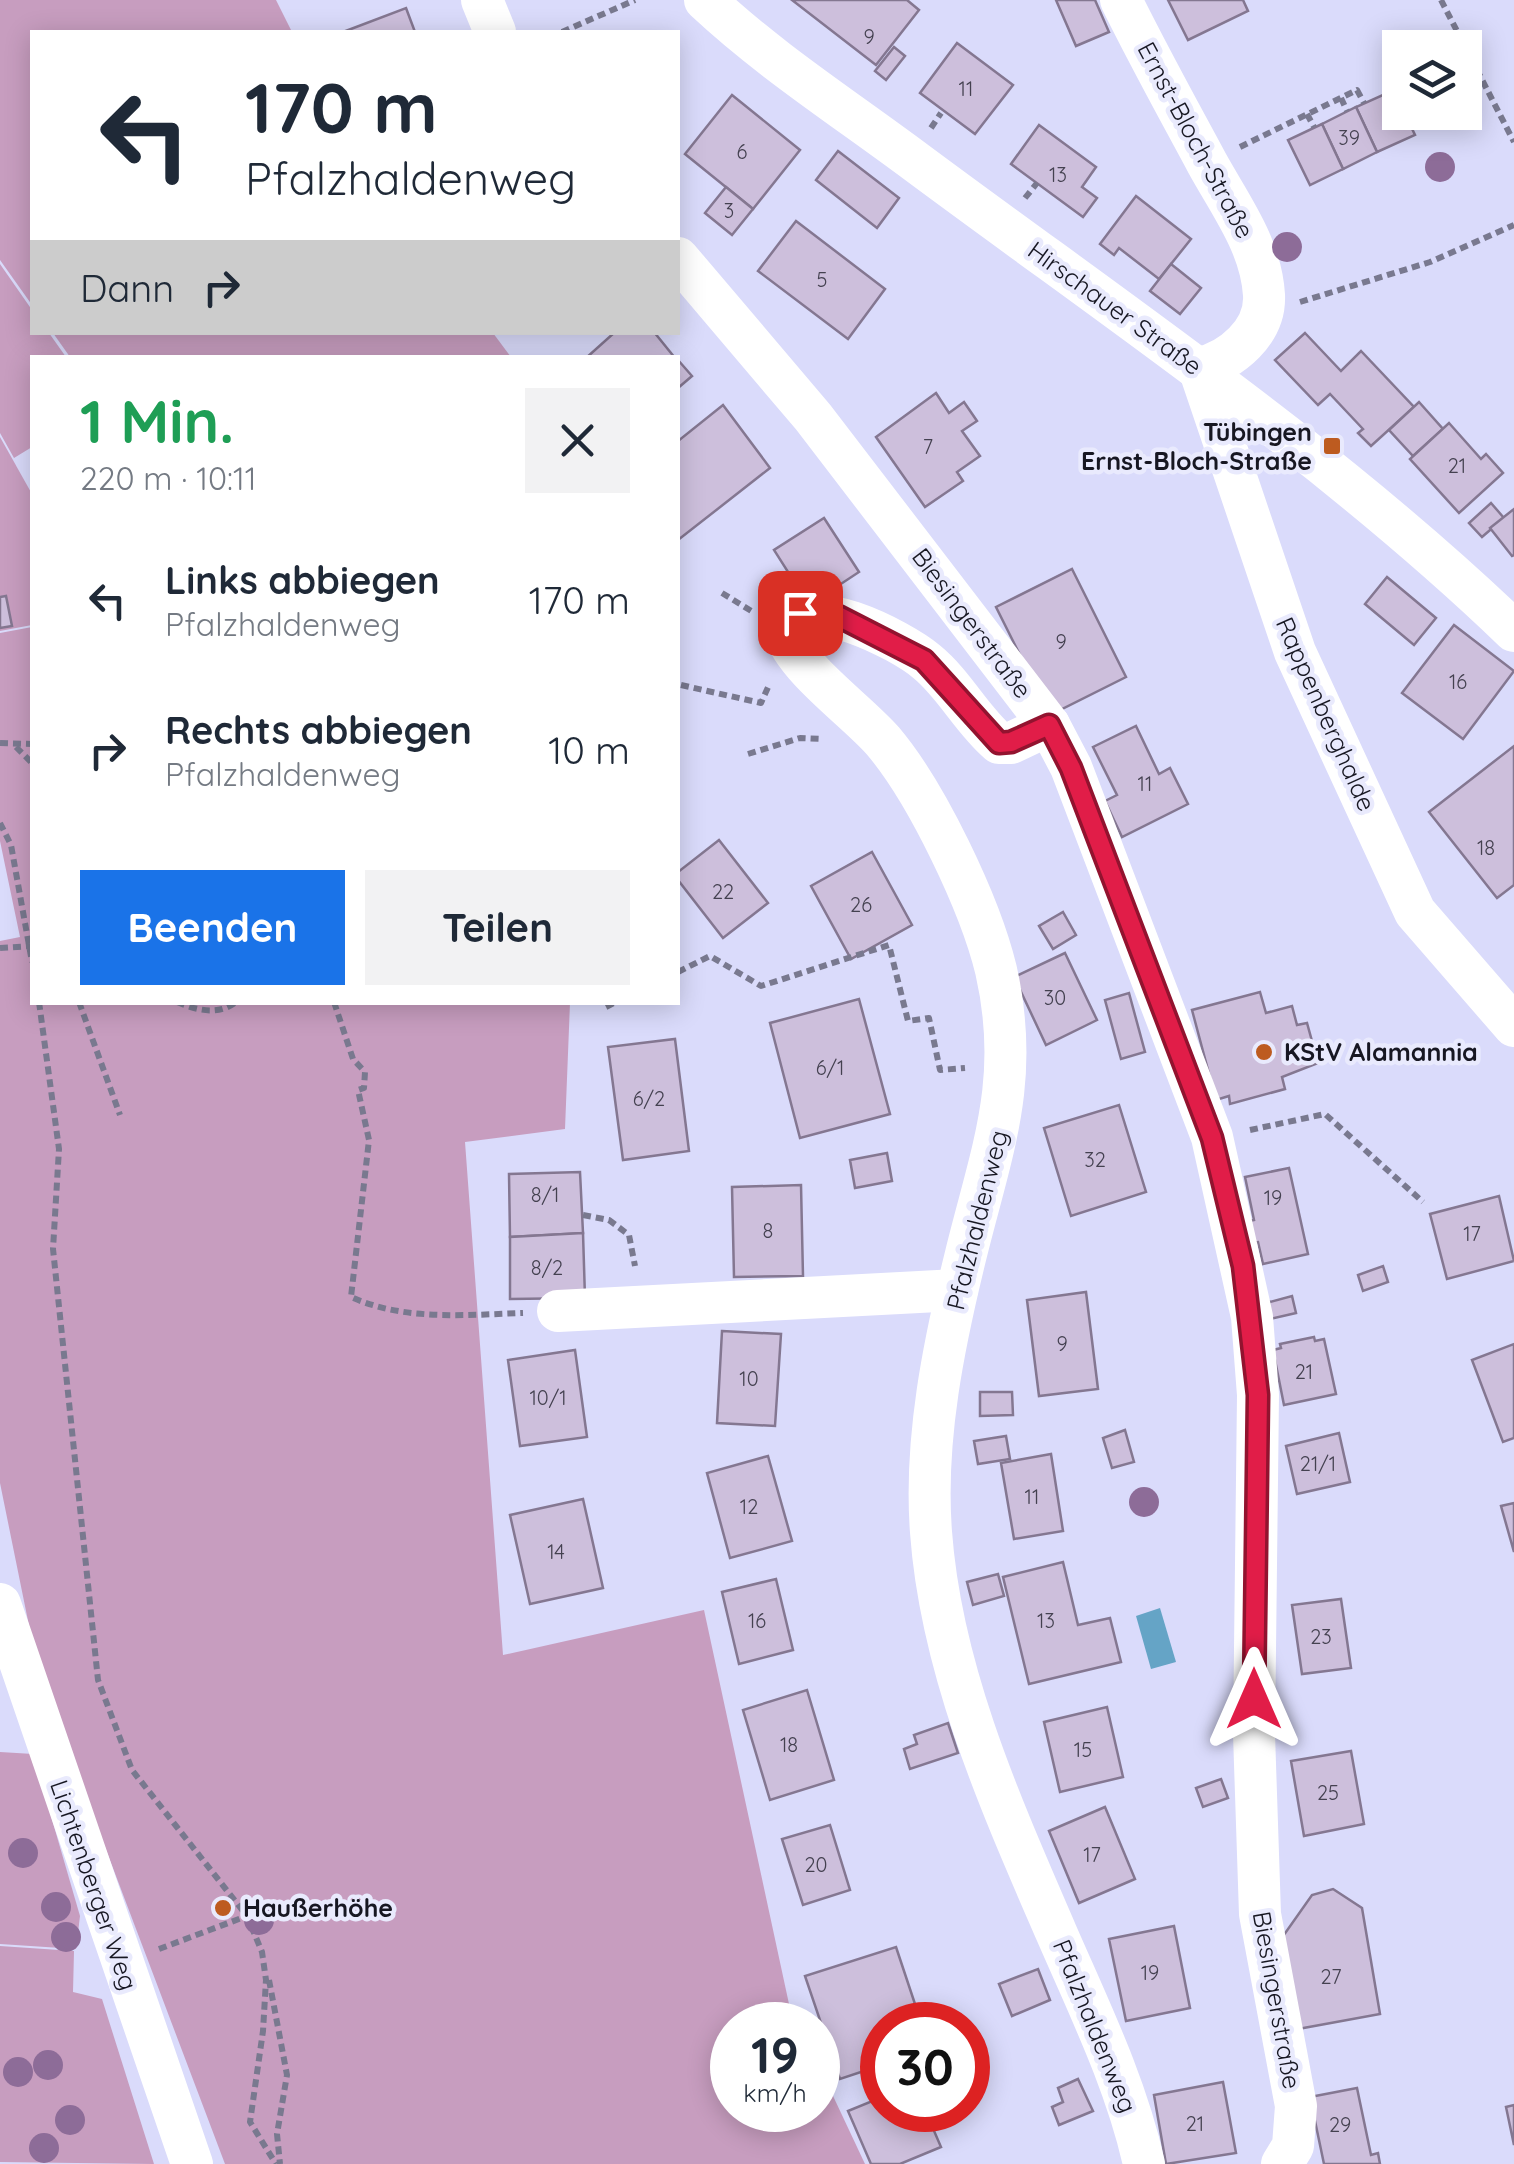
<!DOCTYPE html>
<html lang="de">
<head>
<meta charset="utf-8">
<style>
	:root { --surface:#fff; --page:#f2f2f3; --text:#1f2937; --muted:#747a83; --accent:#1a73e8 }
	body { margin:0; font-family:Quicksand,sans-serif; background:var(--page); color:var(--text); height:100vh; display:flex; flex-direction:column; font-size:38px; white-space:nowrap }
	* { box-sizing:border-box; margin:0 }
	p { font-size:32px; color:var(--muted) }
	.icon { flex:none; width:55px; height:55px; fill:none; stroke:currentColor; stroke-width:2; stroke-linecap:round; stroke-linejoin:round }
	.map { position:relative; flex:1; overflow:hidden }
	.panel { position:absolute; left:30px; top:355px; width:650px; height:650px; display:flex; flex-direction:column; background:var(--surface); border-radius:0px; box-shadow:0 5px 25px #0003 }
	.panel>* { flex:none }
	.top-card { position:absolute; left:30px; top:30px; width:650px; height:305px; border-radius:0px; box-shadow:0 5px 25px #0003; background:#fff; color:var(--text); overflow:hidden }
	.controls { position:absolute; left:1382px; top:30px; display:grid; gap:20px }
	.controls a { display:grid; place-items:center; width:100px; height:100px; border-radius:0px; background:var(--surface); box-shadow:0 5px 25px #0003; font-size:50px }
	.speed { position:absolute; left:710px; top:2002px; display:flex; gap:20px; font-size:50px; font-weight:700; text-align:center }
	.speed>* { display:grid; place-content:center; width:130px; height:130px; border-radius:50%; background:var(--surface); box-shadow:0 5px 25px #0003; line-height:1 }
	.speed small { font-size:25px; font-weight:400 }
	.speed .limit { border:15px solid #d22; background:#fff; color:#111 }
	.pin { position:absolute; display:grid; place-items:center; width:85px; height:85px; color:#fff; margin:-42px; border-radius:20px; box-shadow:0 5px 15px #0006 }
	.me { position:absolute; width:110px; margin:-55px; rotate:0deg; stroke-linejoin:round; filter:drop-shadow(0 0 8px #0008) }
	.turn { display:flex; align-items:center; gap:35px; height:210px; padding:0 50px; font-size:45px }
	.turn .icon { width:130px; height:130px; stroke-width:2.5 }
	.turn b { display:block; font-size:70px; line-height:85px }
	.then { display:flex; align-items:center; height:95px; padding:0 50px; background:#0003; gap:20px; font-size:38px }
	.round { display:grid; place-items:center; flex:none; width:105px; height:105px; border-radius:0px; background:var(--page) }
	.overview { display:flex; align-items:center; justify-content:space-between; height:170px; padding:0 50px }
	h1 { font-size:60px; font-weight:700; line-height:75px; color:#1e9e55 }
	.action { display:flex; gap:20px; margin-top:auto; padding:20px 50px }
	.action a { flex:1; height:115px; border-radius:0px; background:var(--accent); color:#fff; font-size:40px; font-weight:700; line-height:115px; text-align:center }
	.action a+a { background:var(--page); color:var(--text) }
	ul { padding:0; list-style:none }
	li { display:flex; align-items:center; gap:30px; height:150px; padding:0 50px }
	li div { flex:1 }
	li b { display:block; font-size:38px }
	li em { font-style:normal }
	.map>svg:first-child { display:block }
	.green { fill:#c79dbf }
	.water { fill:#65a4c6 }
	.building { fill:#cdbfdc; stroke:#847791; stroke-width:2.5 }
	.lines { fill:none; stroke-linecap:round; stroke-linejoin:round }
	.path { stroke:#79798f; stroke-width:6; stroke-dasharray:8 5; stroke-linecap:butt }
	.minor { stroke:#fff; stroke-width:42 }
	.tree { fill:#8d6c98 }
	.route-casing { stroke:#92132f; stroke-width:25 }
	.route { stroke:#e11d48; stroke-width:18 }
	.poi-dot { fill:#bd5b20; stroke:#e9eafd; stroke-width:4 }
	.labels { text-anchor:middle; stroke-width:9; stroke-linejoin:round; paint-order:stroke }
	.number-label { font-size:20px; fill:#444150 }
	.street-label { font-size:25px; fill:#171722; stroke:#e9eafd }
	.poi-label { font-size:25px; font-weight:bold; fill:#171722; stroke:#e9eafd; text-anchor:start }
</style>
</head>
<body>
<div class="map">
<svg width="1514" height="2164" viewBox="0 0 1514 2164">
	<rect width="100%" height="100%" fill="#dadbfb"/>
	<g class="green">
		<polygon points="0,0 276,0 292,32 32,32 32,305 0,260"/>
		<polygon points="0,264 32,310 32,332 49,333 66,357 32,358 32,447 14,458 0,433"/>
		<polygon points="53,333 493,333 511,357 70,357"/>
		<polygon points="0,437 32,494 32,625 0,631"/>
		<polygon points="32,627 32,1002 570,1003 565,1129 465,1142 503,1655 704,1610 789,2004 799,2025 732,2025 732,2110 818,2110 818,2064 865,2164 225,2164 38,1670 0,1483 0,941 20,937 0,841 0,633"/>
		<polygon points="0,1752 33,1754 80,1916 76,1949 0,1944"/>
		<polygon points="0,1946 74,1951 73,1992 102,1999 154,2164 0,2162"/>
	</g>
	<polygon class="water" points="1160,1608 1176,1662 1151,1669 1136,1616"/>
	<g class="building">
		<polygon points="792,0 907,0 919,10 876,65"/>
		<polygon points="1056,0 1095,0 1109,32 1076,46"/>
		<polygon points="1168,0 1243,0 1248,11 1188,40"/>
		<polygon points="406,8 415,32 343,32"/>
		<polygon points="957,43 1013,85 975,134 920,93"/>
		<polygon points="894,47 905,56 886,80 875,71"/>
		<polygon points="1394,90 1400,112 1404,112 1415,135 1377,152 1356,107"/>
		<polygon points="732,95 800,150 753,209 685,154"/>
		<polygon points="1356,107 1377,152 1343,169 1322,124"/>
		<polygon points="1322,124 1343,169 1310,185 1288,140"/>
		<polygon points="1039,125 1096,167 1082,187 1097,198 1083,217 1011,164"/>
		<polygon points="838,151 899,198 877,228 816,180"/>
		<polygon points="726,187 753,209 732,235 705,213"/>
		<polygon points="1136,196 1191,239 1159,279 1119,248 1114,255 1100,244"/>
		<polygon points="796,221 885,289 848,339 758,271"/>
		<polygon points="1171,264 1201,288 1180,314 1150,291"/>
		<polygon points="615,332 654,332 675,358 586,358"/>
		<polygon points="1305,333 1341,371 1361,351 1414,407 1371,446 1358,433 1363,429 1330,394 1318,405 1275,360"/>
		<polygon points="678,360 692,376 678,388"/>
		<polygon points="936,393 949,413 964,402 977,421 962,431 980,456 957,472 963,481 925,507 876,437"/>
		<polygon points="1419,402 1443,429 1413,456 1389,430"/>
		<polygon points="723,405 770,468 678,540 678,441"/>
		<polygon points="1449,423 1481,459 1486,454 1503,473 1459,513 1410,459"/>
		<polygon points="1491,503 1504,518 1482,537 1469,523"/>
		<polygon points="1514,509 1514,555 1512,556 1490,528"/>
		<polygon points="824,518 859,572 809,605 774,550"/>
		<polygon points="1072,569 1126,677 1050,715 996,607"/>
		<polygon points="1387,577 1436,618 1414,645 1365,604"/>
		<polygon points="6,596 12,626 0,628 0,597"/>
		<polygon points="1454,625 1514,671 1463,739 1402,693"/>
		<polygon points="1136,726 1159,774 1170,768 1188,804 1122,837 1105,801 1117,795 1093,747"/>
		<polygon points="1514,746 1514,885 1497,898 1429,812"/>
		<polygon points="719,840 768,903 723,938 678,880 678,872"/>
		<polygon points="872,852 912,925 851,959 811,886"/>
		<polygon points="1063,912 1076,935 1053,949 1039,926"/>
		<polygon points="1065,953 1097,1020 1046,1045 1014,977"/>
		<polygon points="1260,992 1266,1013 1292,1006 1297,1025 1307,1023 1318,1063 1282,1077 1285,1089 1230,1104 1229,1096 1216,1100 1192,1010"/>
		<polygon points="1129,993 1145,1052 1121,1059 1105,1000"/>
		<polygon points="859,999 890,1114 800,1138 770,1023"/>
		<polygon points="675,1039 689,1151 623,1160 608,1047"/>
		<polygon points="1119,1105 1146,1192 1071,1216 1044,1128"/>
		<polygon points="887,1153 892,1181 855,1188 850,1160"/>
		<polygon points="1289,1168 1308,1254 1263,1264 1258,1242 1249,1243 1244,1222 1254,1220 1245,1177"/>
		<polygon points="580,1172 583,1233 510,1237 509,1174"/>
		<polygon points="801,1185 803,1276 734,1277 732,1187"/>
		<polygon points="1499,1196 1514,1261 1447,1279 1430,1214"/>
		<polygon points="583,1233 585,1298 510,1299 510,1237"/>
		<polygon points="1383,1266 1388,1282 1363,1291 1358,1275"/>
		<polygon points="1086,1292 1098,1389 1039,1396 1027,1300"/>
		<polygon points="1292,1296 1296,1313 1270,1319 1266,1303"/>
		<polygon points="722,1331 781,1334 775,1426 717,1423"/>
		<polygon points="1314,1337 1315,1341 1324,1339 1336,1394 1284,1405 1273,1350 1281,1348 1280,1344"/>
		<polygon points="1514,1344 1514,1438 1503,1442 1472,1360"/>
		<polygon points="575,1350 587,1437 520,1446 508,1360"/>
		<polygon points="980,1392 1012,1392 1013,1415 980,1416"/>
		<polygon points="1125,1430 1134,1462 1112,1468 1103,1438"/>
		<polygon points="1339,1433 1350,1482 1297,1494 1286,1446"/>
		<polygon points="1006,1436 1010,1459 978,1464 974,1441"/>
		<polygon points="1051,1454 1063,1531 1014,1539 1001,1463"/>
		<polygon points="768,1456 792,1541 730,1558 707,1473"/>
		<polygon points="583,1499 603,1588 530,1604 510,1515"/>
		<polygon points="1514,1503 1514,1552 1501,1506"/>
		<polygon points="1063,1562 1078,1625 1110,1618 1121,1662 1029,1684 1003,1577"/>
		<polygon points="998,1574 1004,1596 973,1605 967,1582"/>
		<polygon points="776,1579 793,1650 739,1664 722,1592"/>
		<polygon points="1341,1599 1351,1668 1302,1674 1292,1605"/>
		<polygon points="807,1690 834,1780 770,1800 743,1710"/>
		<polygon points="1107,1707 1123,1777 1060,1792 1044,1722"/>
		<polygon points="948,1723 958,1753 910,1769 904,1749 917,1744 914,1735"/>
		<polygon points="1351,1751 1364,1824 1304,1836 1291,1761"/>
		<polygon points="1221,1779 1228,1798 1203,1807 1196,1788"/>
		<polygon points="1105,1807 1135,1879 1079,1903 1049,1831"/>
		<polygon points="830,1825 850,1890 803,1905 782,1839"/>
		<polygon points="1333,1889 1362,1908 1380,2014 1298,2029 1281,1939 1312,1895"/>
		<polygon points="1174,1926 1190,2008 1126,2021 1109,1939"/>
		<polygon points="896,1947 922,2025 882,2025 882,2065 840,2079 805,1976"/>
		<polygon points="1038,1969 1050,2000 1012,2016 999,1984"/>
		<polygon points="1078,2079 1093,2111 1059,2125 1052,2107 1063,2102 1058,2088"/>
		<polygon points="1223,2082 1236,2153 1166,2164 1154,2095"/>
		<polygon points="1357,2088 1371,2155 1378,2153 1380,2164 1324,2164 1310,2097"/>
		<polygon points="882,2097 882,2110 925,2110 941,2147 900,2164 871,2164 848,2111"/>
		<polygon points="1514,2105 1514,2145 1506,2107"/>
	</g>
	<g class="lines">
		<g class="path">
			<polyline points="1441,0 1514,142"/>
			<polyline points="562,32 635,0"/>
			<polyline points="1341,98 1347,111"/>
			<polyline points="1307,114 1314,127"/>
			<polyline points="931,128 941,113"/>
			<polyline points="1240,147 1357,90 1364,103"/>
			<polyline points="1025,198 1037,183"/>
			<polyline points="1300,302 1430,262 1514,225"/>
			<polyline points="722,593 753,612"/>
			<polyline points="681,685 761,703 769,685"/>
			<polyline points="0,743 32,744"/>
			<polyline points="16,747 32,763"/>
			<polyline points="748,754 800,738 822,739"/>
			<polyline points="0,823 11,845 32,962"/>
			<polyline points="0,948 32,946"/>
			<polyline points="678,972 710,956 761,986 889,945 908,1021 929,1018 940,1070 965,1068"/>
			<polyline points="39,1002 59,1149 53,1249 98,1680 132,1770 247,1916 262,1952 266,1980 263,2031 250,2122 276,2164"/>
			<polyline points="79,1002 120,1115"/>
			<path d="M177 1002C196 1010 218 1016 236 1002"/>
			<path d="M334 1002 353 1059 365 1072 364 1088 358 1090 369 1140 351 1297C404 1321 465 1315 523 1313"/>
			<polyline points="606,1007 616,1002"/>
			<polyline points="1250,1130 1325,1114 1423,1202"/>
			<polyline points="583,1215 609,1220 629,1235 635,1266"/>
			<polyline points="159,1949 247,1916"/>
			<polyline points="269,1980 287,2075 277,2134 280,2164"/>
		</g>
		<g class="minor">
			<polyline points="482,0 495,32"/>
			<path d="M705 0C769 60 845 109 916 162 1119 313 1331 455 1514 631"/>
			<path d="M1121 0C1148 55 1178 109 1207 163 1230 205 1261 245 1264 295 1266 332 1231 361 1199 368"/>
			<polyline points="678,258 813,417 1049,725 1071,767 1212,1137 1252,1317 1258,1395 1254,1734 1260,1914 1296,2106 1293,2146 1282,2164"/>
			<polyline points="1199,368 1295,652 1415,912 1514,1026"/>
			<path d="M1049 725 1011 743H999C971 719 955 685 927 662 901 640 803 589 784 631 795 668 857 711 883 741 927 793 980 904 996 970 1021 1080 992 1149 966 1254 944 1343 924 1439 931 1532 941 1671 1001 1805 1056 1932 1089 2008 1126 2083 1144 2164"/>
			<polyline points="558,1311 957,1290"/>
			<polyline points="0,1604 192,2164"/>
		</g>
	</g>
	<g class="tree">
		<circle cx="1440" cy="167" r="15"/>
		<circle cx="1287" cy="247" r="15"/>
		<circle cx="1144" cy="1502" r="15"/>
		<circle cx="23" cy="1853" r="15"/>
		<circle cx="56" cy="1907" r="15"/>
		<circle cx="259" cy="1920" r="15"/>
		<circle cx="66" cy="1937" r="15"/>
		<circle cx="48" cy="2065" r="15"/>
		<circle cx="18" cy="2072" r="15"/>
		<circle cx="70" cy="2120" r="15"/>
		<circle cx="44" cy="2148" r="15"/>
	</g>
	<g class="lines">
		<defs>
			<polyline id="route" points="800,613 838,616 924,660 999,743 1011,742 1049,725 1071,768 1212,1138 1243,1266 1258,1395 1254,1699"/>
		</defs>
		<use href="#route" class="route-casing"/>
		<use href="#route" class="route"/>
	</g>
	<g class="poi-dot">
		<rect x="1322" y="436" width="20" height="20" rx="5"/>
		<circle cx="1264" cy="1052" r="10"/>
		<circle cx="223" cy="1908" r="10"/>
	</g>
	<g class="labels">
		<g class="number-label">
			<text x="869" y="44">9</text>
			<text x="966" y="96">11</text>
			<text x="1349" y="145">39</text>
			<text x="742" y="159">6</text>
			<text x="1058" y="182">13</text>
			<text x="729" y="218">3</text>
			<text x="822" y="287">5</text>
			<text x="928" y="454">7</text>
			<text x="1457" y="473">21</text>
			<text x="1061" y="649">9</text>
			<text x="1458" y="689">16</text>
			<text x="1145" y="791">11</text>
			<text x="1486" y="855">18</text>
			<text x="723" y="899">22</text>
			<text x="861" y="912">26</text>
			<text x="1055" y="1005">30</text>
			<text x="830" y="1075">6/1</text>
			<text x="649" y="1106">6/2</text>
			<text x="1095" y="1167">32</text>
			<text x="545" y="1202">8/1</text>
			<text x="1273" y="1205">19</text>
			<text x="768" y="1238">8</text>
			<text x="1472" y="1241">17</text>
			<text x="547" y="1275">8/2</text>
			<text x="1062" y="1351">9</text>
			<text x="1304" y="1379">21</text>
			<text x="749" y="1386">10</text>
			<text x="548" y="1405">10/1</text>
			<text x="1318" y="1471">21/1</text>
			<text x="1032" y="1504">11</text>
			<text x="749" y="1514">12</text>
			<text x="556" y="1559">14</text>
			<text x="757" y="1628">16</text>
			<text x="1046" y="1628">13</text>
			<text x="1321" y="1644">23</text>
			<text x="789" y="1752">18</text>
			<text x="1083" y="1757">15</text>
			<text x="1328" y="1800">25</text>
			<text x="1092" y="1862">17</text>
			<text x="816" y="1872">20</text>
			<text x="1150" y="1980">19</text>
			<text x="1331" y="1984">27</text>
			<text x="1195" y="2131">21</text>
			<text x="1340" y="2132">29</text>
		</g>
		<g class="street-label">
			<text transform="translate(1196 140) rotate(62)" y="9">Ernst-Bloch-Straße</text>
			<text transform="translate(1115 308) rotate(36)" y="9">Hirschauer Straße</text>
			<text transform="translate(972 623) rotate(53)" y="9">Biesingerstraße</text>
			<text transform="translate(1326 714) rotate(66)" y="9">Rappenberghalde</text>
			<text transform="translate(977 1220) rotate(-76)" y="9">Pfalzhaldenweg</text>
			<text transform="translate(94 1885) rotate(71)" y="9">Lichtenberger Weg</text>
			<text transform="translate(1277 2000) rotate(80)" y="9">Biesingerstraße</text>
			<text transform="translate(1095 2026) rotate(68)" y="9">Pfalzhaldenweg</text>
		</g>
		<g class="poi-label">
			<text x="1312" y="441" text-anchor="end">Tübingen<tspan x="1312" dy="29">Ernst-Bloch-Straße</tspan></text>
			<text x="1284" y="1061">KStV Alamannia</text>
			<text x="243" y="1917">Haußerhöhe</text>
		</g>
	</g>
</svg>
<div class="controls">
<a><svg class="icon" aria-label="layers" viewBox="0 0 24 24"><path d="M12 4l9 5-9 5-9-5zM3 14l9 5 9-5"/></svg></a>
</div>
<div class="speed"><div>19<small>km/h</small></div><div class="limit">30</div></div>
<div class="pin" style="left:800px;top:613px;background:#d93025"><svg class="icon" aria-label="arrive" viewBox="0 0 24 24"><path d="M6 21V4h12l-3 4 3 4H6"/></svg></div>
<svg class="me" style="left:1254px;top:1699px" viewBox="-20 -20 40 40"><path d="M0-17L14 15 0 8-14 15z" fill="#e11d48" stroke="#fff" stroke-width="4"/></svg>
<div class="top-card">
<div class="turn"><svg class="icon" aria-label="left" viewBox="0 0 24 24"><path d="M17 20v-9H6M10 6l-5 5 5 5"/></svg><div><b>170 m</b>Pfalzhaldenweg</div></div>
<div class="then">Dann<svg class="icon" aria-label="right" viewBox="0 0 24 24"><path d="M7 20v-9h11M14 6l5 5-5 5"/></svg></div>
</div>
<section class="panel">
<div class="overview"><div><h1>1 Min.</h1><p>220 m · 10:11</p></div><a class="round"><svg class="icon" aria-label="close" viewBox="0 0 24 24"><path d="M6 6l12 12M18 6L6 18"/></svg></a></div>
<ul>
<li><svg class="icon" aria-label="left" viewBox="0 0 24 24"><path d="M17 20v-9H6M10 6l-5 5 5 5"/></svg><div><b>Links abbiegen</b><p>Pfalzhaldenweg</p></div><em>170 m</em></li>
<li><svg class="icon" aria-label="right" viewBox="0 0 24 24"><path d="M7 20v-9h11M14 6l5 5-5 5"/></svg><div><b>Rechts abbiegen</b><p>Pfalzhaldenweg</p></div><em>10 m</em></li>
</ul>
<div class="action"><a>Beenden</a><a>Teilen</a></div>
</section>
</div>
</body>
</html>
